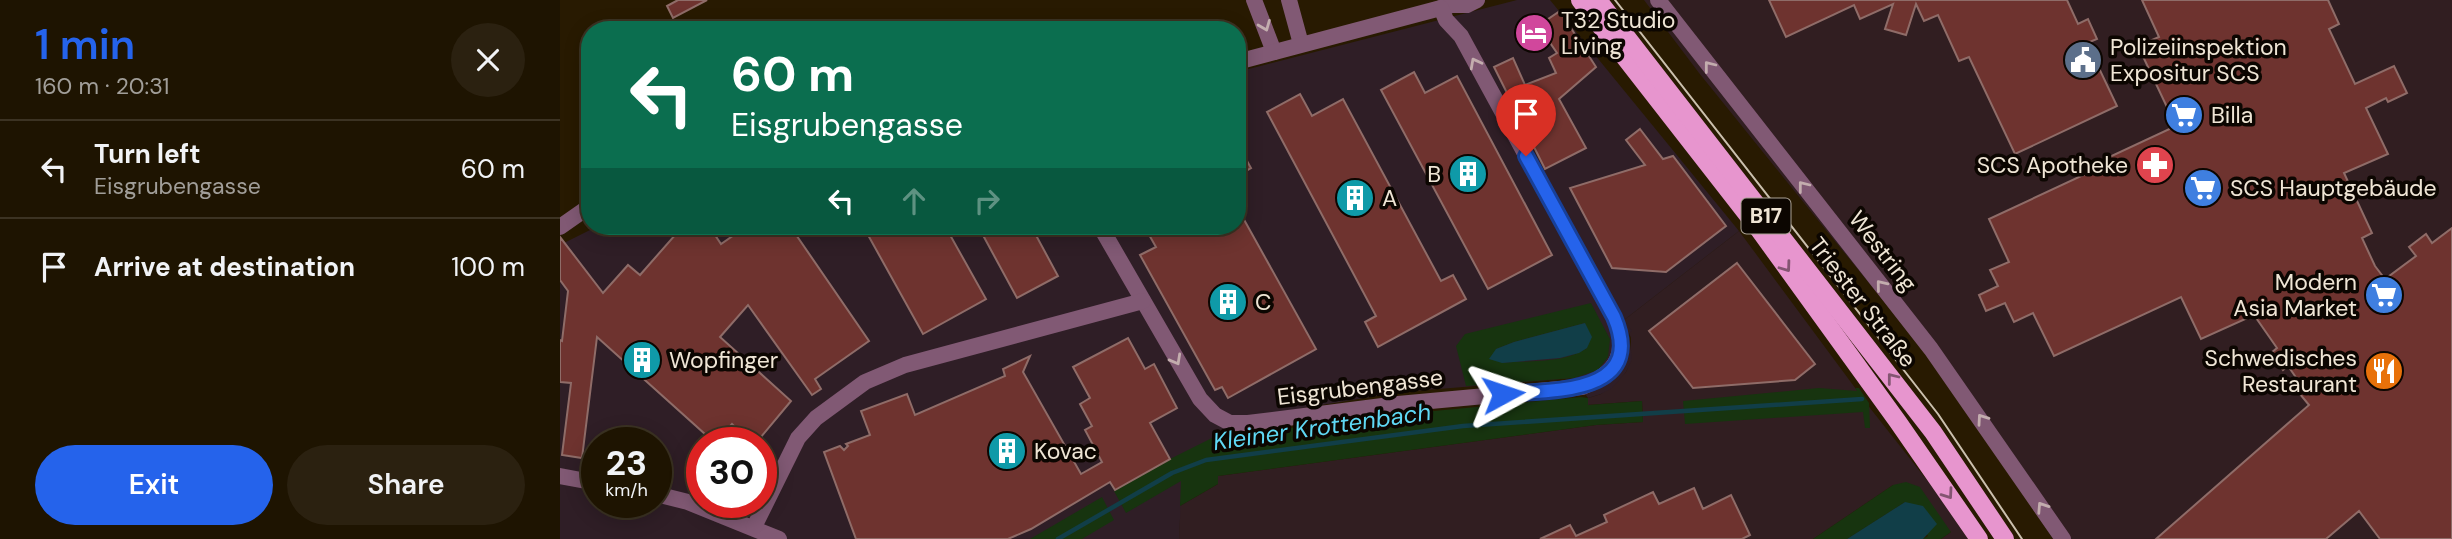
<!DOCTYPE html>
<html lang="en">
<head>
<meta charset="utf-8">
<style>
	:root { --surface:#1e1401; --page:#2b2110; --text:#f1f3f6; --muted:#a19e99; --line:#3c3323; --accent:#2563eb }
	body { margin:0; font-family:"DM Sans",sans-serif; background:var(--page); color:var(--text); height:100vh; display:flex; flex-direction:column; font-size:26px; white-space:nowrap }
	* { box-sizing:border-box; margin:0 }
	p { font-size:23px; color:var(--muted) }
	.icon { flex:none; width:38px; height:38px; fill:none; stroke:currentColor; stroke-width:2; stroke-linecap:round; stroke-linejoin:round }
	.map { position:relative; flex:1; overflow:hidden }
	.side { display:flex; flex-direction:column; background:var(--surface); width:560px }
	.side>* { flex:none }
	.banner { position:absolute; left:21px; top:21px; width:665px; height:214px; border-radius:28px; box-shadow:0 4px 18px #0003,0 0 0 2px var(--line); background:#0b6e4f; color:#fff; overflow:hidden }
	.speed { position:absolute; left:21px; top:427px; display:flex; gap:14px; font-size:35px; font-weight:700; text-align:center }
	.speed>* { display:grid; place-content:center; width:91px; height:91px; border-radius:50%; background:var(--surface); box-shadow:0 4px 18px #0003,0 0 0 2px var(--line); line-height:1 }
	.speed small { font-size:18px; font-weight:400 }
	.speed .limit { border:10px solid #d22; background:#fff; color:#111 }
	.pin { position:absolute; display:grid; place-items:center; width:60px; height:60px; color:#fff; margin:-72px -30px; border-radius:50% 50% 50% 0; rotate:-45deg; box-shadow:0 0 7px #0007 }
	.pin .icon { rotate:45deg }
	.me { position:absolute; width:77px; margin:-38px; rotate:85deg; stroke-linejoin:round; filter:drop-shadow(0 0 5px #0008) }
	.turn { display:flex; align-items:center; gap:24px; height:147px; padding:0 35px; font-size:32px }
	.turn .icon { width:91px; height:91px; stroke-width:2.5 }
	.turn b { display:block; font-size:49px; line-height:60px }
	.lanes { display:flex; align-items:center; height:66px; padding:0 35px; background:#0003; justify-content:center; gap:35px; direction:ltr }
	.lanes .off { opacity:.35 }
	.round { display:grid; place-items:center; flex:none; width:74px; height:74px; border-radius:37px; background:var(--page) }
	.head { display:flex; align-items:center; justify-content:space-between; height:119px; padding:0 35px }
	h1 { font-size:42px; font-weight:600; line-height:52px; color:var(--accent) }
	.action { display:flex; gap:14px; margin-top:auto; padding:14px 35px }
	.action a { flex:1; height:80px; border-radius:42px; background:var(--accent); color:#fff; font-size:28px; font-weight:600; line-height:80px; text-align:center }
	.action a+a { background:var(--page); color:var(--text) }
	ul { padding:0; list-style:none }
	li { display:flex; align-items:center; gap:21px; height:98px; padding:0 35px; border-top:2px solid var(--line) }
	li div { flex:1 }
	li b { display:block; font-size:26px }
	li em { font-style:normal }
	main { display:flex; flex:1; min-height:0 }
	.map>svg:first-child { display:block }
	.commercial { fill:#311e21 }
	.industrial { fill:#2f1e26; fill-rule:evenodd }
	.green { fill:#17340f; fill-rule:evenodd }
	.water { fill:#113e48 }
	.lines { fill:none; stroke-linecap:round; stroke-linejoin:round }
	.stream { stroke:#113e48; stroke-width:4.5 }
	.building { fill:#6e332f; stroke:#8f6c68; stroke-width:2 }
	.street { stroke:#815974; stroke-width:16 }
	.primary { stroke:#e795ce; stroke-width:18 }
	.tram { stroke:#cbc0ae; stroke-width:2 }
	.oneway { stroke:#c3adae }
	.oneway2 { stroke:#845572 }
	.route-casing { stroke:#184099; stroke-width:18 }
	.route { stroke:#2563eb; stroke-width:12 }
	.labels { text-anchor:middle; stroke-width:7; stroke-linejoin:round; paint-order:stroke }
	.shield { fill:#0c0601; stroke:#aba295; stroke-width:2 }
	.shield-label { font-size:21px; font-weight:bold; fill:#efe5d5 }
	.poi-label { font-size:23px; fill:#efe5d5; stroke:#0c0601; text-anchor:start }
	.street-label { font-size:23px; fill:#efe5d5; stroke:#0c0601 }
	.water-label { font-size:24px; font-style:italic; fill:#5fd8f4; stroke:#0c0601 }
</style>
</head>
<body>
<main>
<section class="side">
<div class="head"><div><h1>1 min</h1><p>160 m · 20:31</p></div><a class="round"><svg class="icon" aria-label="close" viewBox="0 0 24 24"><path d="M6 6l12 12M18 6L6 18"/></svg></a></div>
<ul>
<li><svg class="icon" aria-label="left" viewBox="0 0 24 24"><path d="M17 20v-9H6M10 6l-5 5 5 5"/></svg><div><b>Turn left</b><p>Eisgrubengasse</p></div><em>60 m</em></li>
<li><svg class="icon" aria-label="arrive" viewBox="0 0 24 24"><path d="M6 21V4h12l-3 4 3 4H6"/></svg><div><b>Arrive at destination</b></div><em>100 m</em></li>
</ul>
<div class="action"><a>Exit</a><a>Share</a></div>
</section>
<div class="map">
<svg width="1892" height="539" viewBox="0 0 1892 539">
	<rect width="100%" height="100%" fill="#281a01"/>
	<g class="commercial">
		<polygon points="1084,0 1892,0 1892,539 1493,539 1380,371 1139,73"/>
		<polygon points="1179,231 1310,408 1370,484 1408,539 1381,539 1391,532 1333,485 1253,539 619,539 620,506 658,484 658,476 1036,425 1083,422 1082,401 1028,405 1028,398 1041,394 1066,372 1071,359 1071,338 1064,320"/>
	</g>
	<path class="industrial" d="M957 0H990L1179 231 1064 320 1072 331 1069 333 1072 359 1066 372 1052 388 1041 394 1028 398 1014 378 841 392 677 419 622 480 619 539H0V245L38 226H677V72ZM37 443H96V502H37ZM142 443H201V502H142Z"/>
	<g class="green">
		<path d="M1031 303 1050 339 1048 357 1038 370 1014 378 906 386 896 346 905 334ZM1025 323 1027 348C1003 364 970 360 942 363L936 349 954 342Z"/>
		<polygon points="1259,388 1297,391 1295,388 1299,388 1309,403 1310,428 1305,428 1303,412 1125,424 1123,401"/>
		<polygon points="1021,397 1028,398 1028,405 1082,401 1083,422 1036,425 658,476 658,484 620,506 621,481 566,513 554,491 610,459 664,432 685,434 821,416"/>
		<polygon points="1346,482 1360,487 1391,532 1381,539 1363,539 1368,536 1345,502 1287,539 1253,539 1333,485"/>
		<polygon points="542,497 554,520 522,539 470,539"/>
	</g>
	<g class="water">
		<polygon points="1025,323 1032,337 1027,348 1019,353 1000,358 942,363 929,359 936,349 954,342"/>
		<polygon points="1345,502 1363,506 1377,524 1363,539 1287,539"/>
	</g>
	<g class="lines">
		<polyline class="stream" points="498,539 612,473 646,460 903,426 1302,399"/>
	</g>
	<g class="building">
		<polygon points="118,0 147,0 113,18 107,6"/>
		<polygon points="1209,0 1507,0 1518,24 1528,19 1537,39 1527,43 1557,106 1455,154 1409,57 1399,61 1378,15 1364,21 1356,4 1346,35 1325,29 1333,4 1300,19 1294,5 1226,37"/>
		<polygon points="1582,0 1768,0 1779,24 1769,29 1795,84 1834,66 1847,93 1828,102 1826,98 1806,108 1828,154 1784,173 1812,233 1802,238 1815,266 1825,279 1856,256 1849,247 1866,234 1872,243 1892,228 1892,539 1820,539 1799,511 1766,539 1596,539 1749,405 1739,393 1744,389 1728,366 1723,370 1711,353 1717,348 1694,315 1641,339 1621,297 1494,356 1473,313 1454,322 1445,303 1426,311 1419,295 1438,286 1430,270 1449,262 1429,219 1532,171 1530,166 1616,126 1578,46 1599,37"/>
		<polygon points="1000,11 1036,67 999,99 1026,148 985,169 934,67 953,58 965,85 996,73 989,58 997,53 986,37 964,44 956,29 988,19"/>
		<polygon points="854,72 865,93 897,76 992,255 928,289 821,90"/>
		<polygon points="740,94 752,116 783,99 881,281 893,275 906,299 818,347 805,322 816,316 707,112"/>
		<polygon points="1080,129 1103,159 1113,156 1166,226 1106,272 1052,268 1010,188 1085,165 1066,140"/>
		<polygon points="677,143 691,168 677,176"/>
		<polygon points="677,207 756,349 668,398 662,387 655,390 580,255 596,247 584,226 677,226"/>
		<polygon points="123,226 149,226 161,244 187,226 230,226 309,341 255,379 261,389 252,395 188,305 160,337 231,401 196,443 191,443 172,424 155,443 37,337 22,458 2,455 11,383 0,382 0,340 2,341 8,291 0,280 0,237 43,293 68,265 80,275"/>
		<polygon points="303,226 385,226 426,299 363,334"/>
		<polygon points="418,226 471,226 498,276 457,298"/>
		<polygon points="1177,263 1255,364 1235,380 1133,388 1089,331"/>
		<polygon points="568,338 585,369 594,364 617,408 590,423 610,459 555,490 550,482 471,529 448,539 296,539 264,452 280,446 284,450 288,446 286,444 310,435 301,411 347,394 355,415 445,376 443,369 470,356 463,372 521,474 542,462 525,430 532,426 520,404 530,398 513,367"/>
		<polygon points="1134,488 1143,509 1171,495 1190,535 1182,539 980,539 1010,525 1016,536 1047,522 1044,515 1093,492 1099,504"/>
	</g>
	<g class="lines">
		<g class="street">
			<polyline points="694,0 714,52"/>
			<polyline points="729,0 741,44"/>
			<polyline points="1098,0 1371,349 1503,539"/>
			<polyline points="677,62 892,5 907,5 917,0"/>
			<path d="M540 226 640 399 655 415 670 423H688L838 404 1022 387C1057 373 1069 353 1054 317L901 36 886 20 881 8"/>
			<polyline points="0,227 30,206"/>
			<polyline points="0,476 37,483"/>
			<polyline points="96,494 128,502 219,539"/>
			<polyline points="194,527 238,438 256,418 305,382 345,365 583,301"/>
		</g>
		<g class="primary">
			<polyline points="1020,0 1200,231 1338,422 1419,539"/>
			<polyline points="1038,0 1373,432 1445,539"/>
		</g>
		<polyline class="tram" points="1055,0 1378,414 1462,539"/>
	</g>
	<defs><path id="oneway-chevron" d="M-2-3.5L2.5 0L-2 3.5" fill="none" stroke-width="1.6" stroke-linecap="round" stroke-linejoin="round" transform="scale(1.75)"/></defs>
	<g class="oneway">
		<use href="#oneway-chevron" transform="translate(705 26) rotate(68)"/>
		<use href="#oneway-chevron" transform="translate(915 63) rotate(-118)"/>
		<use href="#oneway-chevron" transform="translate(1149 66) rotate(-128)"/>
		<use href="#oneway-chevron" transform="translate(1243 186) rotate(-128)"/>
		<use href="#oneway-chevron" transform="translate(1321 285) rotate(-129)"/>
		<use href="#oneway-chevron" transform="translate(616 360) rotate(61)"/>
		<use href="#oneway-chevron" transform="translate(1422 419) rotate(-125)"/>
		<use href="#oneway-chevron" transform="translate(1482 507) rotate(-123)"/>
	</g>
	<g class="oneway2">
		<use href="#oneway-chevron" transform="translate(1226 267) rotate(54)"/>
		<use href="#oneway-chevron" transform="translate(1332 378) rotate(-128)"/>
		<use href="#oneway-chevron" transform="translate(1388 494) rotate(55)"/>
	</g>
	<g class="lines">
		<defs>
			<path id="route" d="M943 394C992 390 1087 395 1054 317L966 156"/>
		</defs>
		<use href="#route" class="route-casing"/>
		<use href="#route" class="route"/>
	</g>
	<defs>
		<symbol id="hotel-disc" viewBox="-11 -11 22 22"><circle r="9.5" fill="#d1479c" stroke="#0c0601"/><path d="M-6-4.5h1.5V1H6V5H4.5V3h-9V5H-6ZM-4 0a1.8 1.8 0 1 1 3.6 0ZM.5 0V-2.5h3Q6-2.5 6 0Z" fill="#fff"/></symbol>
		<symbol id="civic-disc" viewBox="-11 -11 22 22"><circle r="9.5" fill="#5c6f8a" stroke="#0c0601"/><path d="M-.6-6.5H3V-4.5H.6V-3L4-1V1h2V6H-6V1h2V-1L-.6-3ZM-1.2 2.5V6h2.4V2.5Z" fill="#fff"/></symbol>
		<symbol id="supermarket-disc" viewBox="-11 -11 22 22"><circle r="9.5" fill="#3f7fe0" stroke="#0c0601"/><path d="M-6-5.5h2.5l.6 2H6L4.5 2H-2.5L-4.4-4H-6ZM-1.5 3.2a1.3 1.3 0 1 0 .1 0ZM3 3.2a1.3 1.3 0 1 0 .1 0Z" fill="#fff"/></symbol>
		<symbol id="pharmacy-disc" viewBox="-11 -11 22 22"><circle r="9.5" fill="#e0444e" stroke="#0c0601"/><path d="M-2-6h4v4h4v4h-4v4h-4v-4h-4v-4h4Z" fill="#fff"/></symbol>
		<symbol id="building-disc" viewBox="-11 -11 22 22"><circle r="9.5" fill="#0f9aa8" stroke="#0c0601"/><path d="M-4-6H4V6H1V3H-1V6H-4ZM-2.5-4.3h1.7v1.8h-1.7ZM.8-4.3h1.7v1.8H.8ZM-2.5-1h1.7V.8h-1.7ZM.8-1h1.7V.8H.8Z" fill="#fff"/></symbol>
		<symbol id="restaurant-disc" viewBox="-11 -11 22 22"><circle r="9.5" fill="#e8710a" stroke="#0c0601"/><path d="M-5-6h1v4h1v-4h1v4h1v-4h1v5L-1.5 .5V6h-2V.5L-5-1ZM5-6V6H3V1.5H1.5Q1.5-4 5-6Z" fill="#fff"/></symbol>
	</defs>
	<g fill-rule="evenodd">
		<use href="#hotel-disc" x="952" y="11" width="44" height="44"/>
		<use href="#civic-disc" x="1501" y="38" width="44" height="44"/>
		<use href="#supermarket-disc" x="1602" y="93" width="44" height="44"/>
		<use href="#pharmacy-disc" x="1573" y="143" width="44" height="44"/>
		<use href="#building-disc" x="886" y="152" width="44" height="44"/>
		<use href="#supermarket-disc" x="1621" y="166" width="44" height="44"/>
		<use href="#building-disc" x="773" y="176" width="44" height="44"/>
		<use href="#supermarket-disc" x="1802" y="273" width="44" height="44"/>
		<use href="#building-disc" x="646" y="280" width="44" height="44"/>
		<use href="#building-disc" x="60" y="338" width="44" height="44"/>
		<use href="#restaurant-disc" x="1802" y="349" width="44" height="44"/>
		<use href="#building-disc" x="425" y="429" width="44" height="44"/>
	</g>
	<g class="labels">
		<rect class="shield" x="1181.5" y="198.5" width="49" height="35" rx="5"/>
		<g class="shield-label">
			<text x="1206" y="223">B17</text>
		</g>
		<g class="poi-label">
			<text x="1001" y="28">T32 Studio<tspan x="1001" dy="26">Living</tspan></text>
			<text x="1550" y="55">Polizeiinspektion<tspan x="1550" dy="26">Expositur SCS</tspan></text>
			<text x="1651" y="123">Billa</text>
			<text x="1568" y="173" text-anchor="end">SCS Apotheke</text>
			<text x="881" y="182" text-anchor="end">B</text>
			<text x="1670" y="196">SCS Hauptgebäude</text>
			<text x="822" y="206">A</text>
			<text x="1797" y="290" text-anchor="end">Modern<tspan x="1797" dy="26">Asia Market</tspan></text>
			<text x="695" y="310">C</text>
			<text x="1797" y="366" text-anchor="end">Schwedisches<tspan x="1797" dy="26">Restaurant</tspan></text>
			<text x="109" y="368">Wopfinger</text>
			<text x="474" y="459">Kovac</text>
		</g>
		<g class="street-label">
			<text transform="translate(1323 251) rotate(52)" y="8">Westring</text>
			<text transform="translate(1303 302) rotate(52)" y="8">Triester Straße</text>
			<text transform="translate(800 387) rotate(-7)" y="8">Eisgrubengasse</text>
		</g>
		<g class="water-label">
			<text transform="translate(762 427) rotate(-8)" y="8">Kleiner Krottenbach</text>
		</g>
	</g>
</svg>
<div class="speed"><div>23<small>km/h</small></div><div class="limit">30</div></div>
<div class="pin" style="left:966px;top:156px;background:#d93025"><svg class="icon" aria-label="arrive" viewBox="0 0 24 24"><path d="M6 21V4h12l-3 4 3 4H6"/></svg></div>
<svg class="me" style="left:943px;top:394px" viewBox="-20 -20 40 40"><path d="M0-17L14 15 0 8-14 15z" fill="#2563eb" stroke="#fff" stroke-width="4"/></svg>
<div class="banner">
<div class="turn"><svg class="icon" aria-label="left" viewBox="0 0 24 24"><path d="M17 20v-9H6M10 6l-5 5 5 5"/></svg><div><b>60 m</b>Eisgrubengasse</div></div>
<div class="lanes"><svg class="icon" aria-label="left" viewBox="0 0 24 24"><path d="M17 20v-9H6M10 6l-5 5 5 5"/></svg><svg class="icon off" aria-label="ahead" viewBox="0 0 24 24"><path d="M12 20V5M6 11l6-6 6 6"/></svg><svg class="icon off" aria-label="right" viewBox="0 0 24 24"><path d="M7 20v-9h11M14 6l5 5-5 5"/></svg></div>
</div>
</div>
</main>
</body>
</html>
